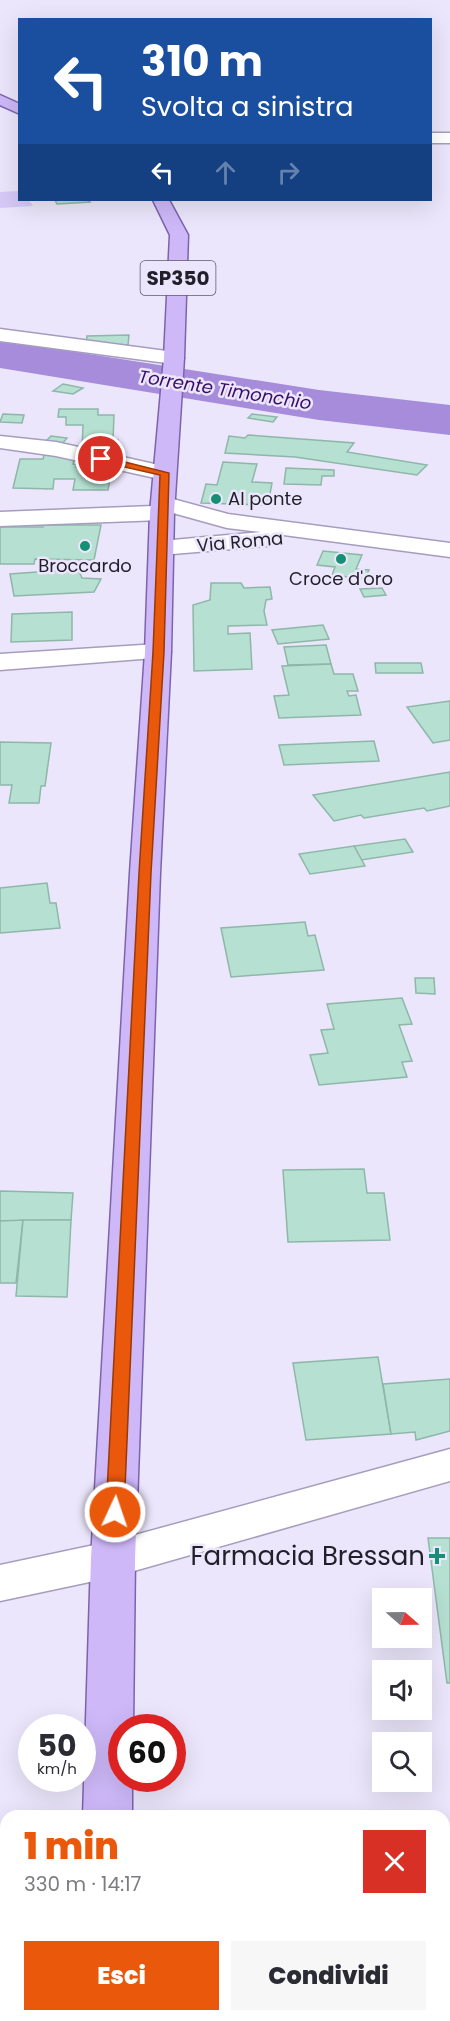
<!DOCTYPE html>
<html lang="it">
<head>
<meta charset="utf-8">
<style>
	:root { --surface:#fff; --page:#f7f7f7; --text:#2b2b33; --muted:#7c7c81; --accent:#ea580c }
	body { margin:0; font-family:Poppins,sans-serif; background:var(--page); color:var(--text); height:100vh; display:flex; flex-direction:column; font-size:22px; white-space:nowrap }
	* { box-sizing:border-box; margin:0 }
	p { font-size:20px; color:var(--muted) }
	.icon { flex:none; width:33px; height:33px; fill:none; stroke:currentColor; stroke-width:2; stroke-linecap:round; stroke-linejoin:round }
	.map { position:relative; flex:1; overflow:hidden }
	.drawer { position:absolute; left:0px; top:1810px; width:450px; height:212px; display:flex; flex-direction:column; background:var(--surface); border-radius:18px 18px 0 0; box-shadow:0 6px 24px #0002 }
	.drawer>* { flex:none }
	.banner { position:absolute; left:18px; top:18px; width:414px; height:183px; border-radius:0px; box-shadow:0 6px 24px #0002; background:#1a4fa0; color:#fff; overflow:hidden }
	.needle { width:39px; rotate:110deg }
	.fabs { position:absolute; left:372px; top:1588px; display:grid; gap:12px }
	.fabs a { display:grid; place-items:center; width:60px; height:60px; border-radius:0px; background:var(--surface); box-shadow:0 6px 24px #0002; font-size:30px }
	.speed { position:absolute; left:18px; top:1714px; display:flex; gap:12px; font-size:30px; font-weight:700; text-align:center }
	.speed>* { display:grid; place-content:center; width:78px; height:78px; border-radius:50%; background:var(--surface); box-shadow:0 6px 24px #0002; line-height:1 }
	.speed small { font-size:15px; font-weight:400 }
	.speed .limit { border:9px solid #d22; background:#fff; color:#111 }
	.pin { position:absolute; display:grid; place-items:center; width:51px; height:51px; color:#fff; margin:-26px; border:3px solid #fff; border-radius:50%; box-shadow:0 2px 6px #0007 }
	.me { position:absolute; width:66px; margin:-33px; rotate:3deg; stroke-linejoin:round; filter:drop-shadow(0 0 4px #0008) }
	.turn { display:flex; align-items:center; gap:21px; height:126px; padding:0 24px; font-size:27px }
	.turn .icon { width:78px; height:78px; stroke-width:2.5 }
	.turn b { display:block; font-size:42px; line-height:51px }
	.lanes { display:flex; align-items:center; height:57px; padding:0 24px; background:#0003; justify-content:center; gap:30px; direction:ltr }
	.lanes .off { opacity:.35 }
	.round { display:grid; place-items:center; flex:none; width:63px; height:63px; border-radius:0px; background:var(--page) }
	.overview { display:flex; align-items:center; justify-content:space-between; height:102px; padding:0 24px }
	h1 { font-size:36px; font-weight:800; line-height:45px; color:var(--accent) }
	.cta { display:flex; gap:12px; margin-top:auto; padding:12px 24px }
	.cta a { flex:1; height:69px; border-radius:0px; background:var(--accent); color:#fff; font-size:24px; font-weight:800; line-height:69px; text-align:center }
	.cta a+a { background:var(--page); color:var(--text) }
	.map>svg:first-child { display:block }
	.green { fill:#d6c8f7 }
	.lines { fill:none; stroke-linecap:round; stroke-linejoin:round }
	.river { fill:#a68cdb; fill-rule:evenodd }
	.building { fill:#b6e0d2; stroke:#8eb7a9; stroke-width:1.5 }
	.minor-casing { stroke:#a69dbe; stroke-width:3 }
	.major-casing { stroke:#7c64ad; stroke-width:3 }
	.minor { fill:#fff; fill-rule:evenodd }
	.major { fill:#ceb8f8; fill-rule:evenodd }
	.route { fill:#ea580c; stroke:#983908; stroke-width:1.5 }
	.poi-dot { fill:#168f74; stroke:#ebe6fb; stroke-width:2 }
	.labels { text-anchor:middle; stroke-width:5; stroke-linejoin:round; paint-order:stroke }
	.far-water-label { font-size:18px; font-style:italic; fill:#390c6a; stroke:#ebe6fb }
	.far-poi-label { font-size:18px; fill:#221f2b; stroke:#ebe6fb }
	.far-street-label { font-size:18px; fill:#221f2b; stroke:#ebe6fb }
	.shield { fill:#ebe6fb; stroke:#5e5b69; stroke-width:1.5 }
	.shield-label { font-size:20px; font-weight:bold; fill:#221f2b }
	.near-poi-label { font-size:26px; fill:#221f2b; stroke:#ebe6fb; text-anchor:end }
</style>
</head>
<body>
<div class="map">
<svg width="450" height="2021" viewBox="0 0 450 2021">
	<rect width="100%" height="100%" fill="#ebe6fb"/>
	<polygon class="green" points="19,191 20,200 29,200 33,206 0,208 0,192"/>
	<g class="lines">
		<polygon class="river" points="0,340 319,390 450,405 450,435 319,420 0,368"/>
	</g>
	<g class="building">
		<polygon points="55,200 88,200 90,202 57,204"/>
		<polygon points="129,335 128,345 86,345 87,336"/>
		<polygon points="63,384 83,388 73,394 53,391"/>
		<polygon points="59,409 98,409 98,415 114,415 113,440 118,440 118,449 82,449 83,425 66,425 66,417 58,417"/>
		<polygon points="3,414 24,415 22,423 0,422"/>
		<polygon points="252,414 277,417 273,422 248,418"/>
		<polygon points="248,435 354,443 347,452 427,465 417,475 295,457 225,453 229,436 245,438"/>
		<polygon points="51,436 67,438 61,445 44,443"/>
		<polygon points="45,452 75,457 73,464 77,465 76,467 112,468 108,490 73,490 75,479 54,479 53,489 13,488 20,459 43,459"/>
		<polygon points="223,462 257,464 252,482 272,483 268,505 201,503 206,484 217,485"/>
		<polygon points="286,468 334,470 334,476 322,476 321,485 284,484"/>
		<polygon points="43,525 101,525 94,560 35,559 34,564 0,564 0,527 43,527"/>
		<polygon points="323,551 362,555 356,569 369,570 365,579 332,575 335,567 317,565"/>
		<polygon points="78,569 82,578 101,579 94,592 14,596 10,574"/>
		<polygon points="211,583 241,583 244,588 270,587 272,599 266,600 264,611 267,625 228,626 228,634 250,633 252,669 194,671 193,605 210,600"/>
		<polygon points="382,588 386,595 364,597 360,589"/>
		<polygon points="72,612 72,640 11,642 12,614"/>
		<polygon points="323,625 329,639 278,644 272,630"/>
		<polygon points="326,645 331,664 288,665 284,647"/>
		<polygon points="375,663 421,663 423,673 376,673"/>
		<polygon points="331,664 334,674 353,674 358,691 347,691 349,696 356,695 361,715 279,718 274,696 289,695 282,666"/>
		<polygon points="450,701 450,740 433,743 407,707"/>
		<polygon points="374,741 379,761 284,765 279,745"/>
		<polygon points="0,742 51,743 45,786 41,786 39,803 9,803 12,785 0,785"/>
		<polygon points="450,772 450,806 427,811 424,808 364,818 361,815 334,821 313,795"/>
		<polygon points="405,839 413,852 361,860 354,846"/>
		<polygon points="354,846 365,866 310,874 299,854"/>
		<polygon points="47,883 50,903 56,903 60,928 0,933 0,888"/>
		<polygon points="305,922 308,936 315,935 324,970 231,977 221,928"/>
		<polygon points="415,978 434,978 435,994 416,993"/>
		<polygon points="402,998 412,1024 399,1025 412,1061 402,1062 407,1077 319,1085 310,1055 328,1053 321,1030 334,1029 327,1004"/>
		<polygon points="364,1169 367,1193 384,1193 390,1240 288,1242 283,1170"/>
		<polygon points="0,1191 73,1193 71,1220 0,1221"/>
		<polygon points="23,1220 16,1283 0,1283 0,1221"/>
		<polygon points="23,1220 71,1220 67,1297 16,1296"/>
		<polygon points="378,1357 391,1434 306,1440 293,1363"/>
		<polygon points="450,1379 450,1431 416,1440 415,1432 391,1434 383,1384"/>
		<polygon points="428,1538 450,1538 450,1683 447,1683"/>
	</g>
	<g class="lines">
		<defs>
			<g id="minor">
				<rect x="430" y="133" width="20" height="10"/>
				<polygon points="0,329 174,352 181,354 184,358 181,362 174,364 0,341"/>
				<polygon points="0,436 56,442 172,468 175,473 172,478 164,480 56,456 0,448"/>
				<polygon points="162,496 228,514 450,543 450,557 276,534 279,539 275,544 267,546 161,555 153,553 149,548 153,543 161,541 261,532 227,528 173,513 170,518 162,520 0,526 0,512 153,506 151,503 154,498"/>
				<polygon points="158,644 167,647 171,652 167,657 0,670 0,654"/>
				<polygon points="450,1449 450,1481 113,1577 0,1601 0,1565 113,1541"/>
			</g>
			<g id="major">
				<polygon points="0,95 20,104 20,114 0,105"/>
				<polygon points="153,200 169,200 188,235 184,358 174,513 171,652 160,873 135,1559 133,1728 122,1728 122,1779 132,1779 132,1816 83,1816 91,1559 130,873 145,652 150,513 164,358 170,235"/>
				<rect x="75" y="2016" width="54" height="5"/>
			</g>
		</defs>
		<use href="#minor" class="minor-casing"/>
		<use href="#major" class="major-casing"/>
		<use href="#minor" class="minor"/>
		<use href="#major" class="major"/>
	</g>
	<polygon class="route" points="101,456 169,473 164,652 151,873 124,1512 121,1517 115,1519 109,1517 106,1512 139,873 153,652 160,475 98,461 98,457"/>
	<g class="poi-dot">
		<circle cx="216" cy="499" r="6"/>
		<circle cx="85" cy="546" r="6"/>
		<circle cx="341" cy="559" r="6"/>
		<path d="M434 1547h6v6h6v6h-6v6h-6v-6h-6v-6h6z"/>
	</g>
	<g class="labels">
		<g class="far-water-label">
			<text transform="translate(225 390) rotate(9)" y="6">Torrente Timonchio</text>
		</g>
		<g class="far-poi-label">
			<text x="228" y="505" text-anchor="start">Al ponte</text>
			<text x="85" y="572">Broccardo</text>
			<text x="341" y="585">Croce d'oro</text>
		</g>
		<g class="far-street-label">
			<text transform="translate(240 542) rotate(-5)" y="6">Via Roma</text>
		</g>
		<rect class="shield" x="140.5" y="261" width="75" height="34" rx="4.5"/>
		<g class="shield-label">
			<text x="178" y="285">SP350</text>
		</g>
		<g class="near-poi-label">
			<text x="425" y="1565">Farmacia Bressan</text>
		</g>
	</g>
</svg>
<div class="fabs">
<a><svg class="needle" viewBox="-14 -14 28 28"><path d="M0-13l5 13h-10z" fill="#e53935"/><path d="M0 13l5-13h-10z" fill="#7c7c81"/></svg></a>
<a><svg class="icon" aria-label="sound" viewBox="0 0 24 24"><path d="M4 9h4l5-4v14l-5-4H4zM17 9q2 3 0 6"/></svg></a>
<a><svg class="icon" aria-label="search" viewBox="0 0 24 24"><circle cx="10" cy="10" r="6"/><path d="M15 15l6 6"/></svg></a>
</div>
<div class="speed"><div>50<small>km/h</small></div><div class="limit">60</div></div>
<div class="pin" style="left:101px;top:459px;background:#d93025"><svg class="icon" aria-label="arrive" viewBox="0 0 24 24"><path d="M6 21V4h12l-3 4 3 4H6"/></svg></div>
<svg class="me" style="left:115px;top:1512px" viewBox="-20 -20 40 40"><circle r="17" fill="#ea580c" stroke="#fff" stroke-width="3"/><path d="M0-11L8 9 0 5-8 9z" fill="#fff"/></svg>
<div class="banner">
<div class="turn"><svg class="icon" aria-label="left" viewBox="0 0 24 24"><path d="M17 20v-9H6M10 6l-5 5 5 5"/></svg><div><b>310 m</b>Svolta a sinistra</div></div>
<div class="lanes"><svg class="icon" aria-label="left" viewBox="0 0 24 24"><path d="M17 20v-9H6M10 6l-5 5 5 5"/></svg><svg class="icon off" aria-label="ahead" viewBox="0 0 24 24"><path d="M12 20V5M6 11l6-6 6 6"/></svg><svg class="icon off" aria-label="right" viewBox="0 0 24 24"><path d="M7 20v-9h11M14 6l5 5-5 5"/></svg></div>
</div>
<section class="drawer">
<div class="overview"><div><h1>1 min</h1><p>330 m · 14:17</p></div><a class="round" style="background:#d93025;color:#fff"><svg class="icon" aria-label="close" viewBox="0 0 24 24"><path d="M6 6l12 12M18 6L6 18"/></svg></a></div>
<div class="cta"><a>Esci</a><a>Condividi</a></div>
</section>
</div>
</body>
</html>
